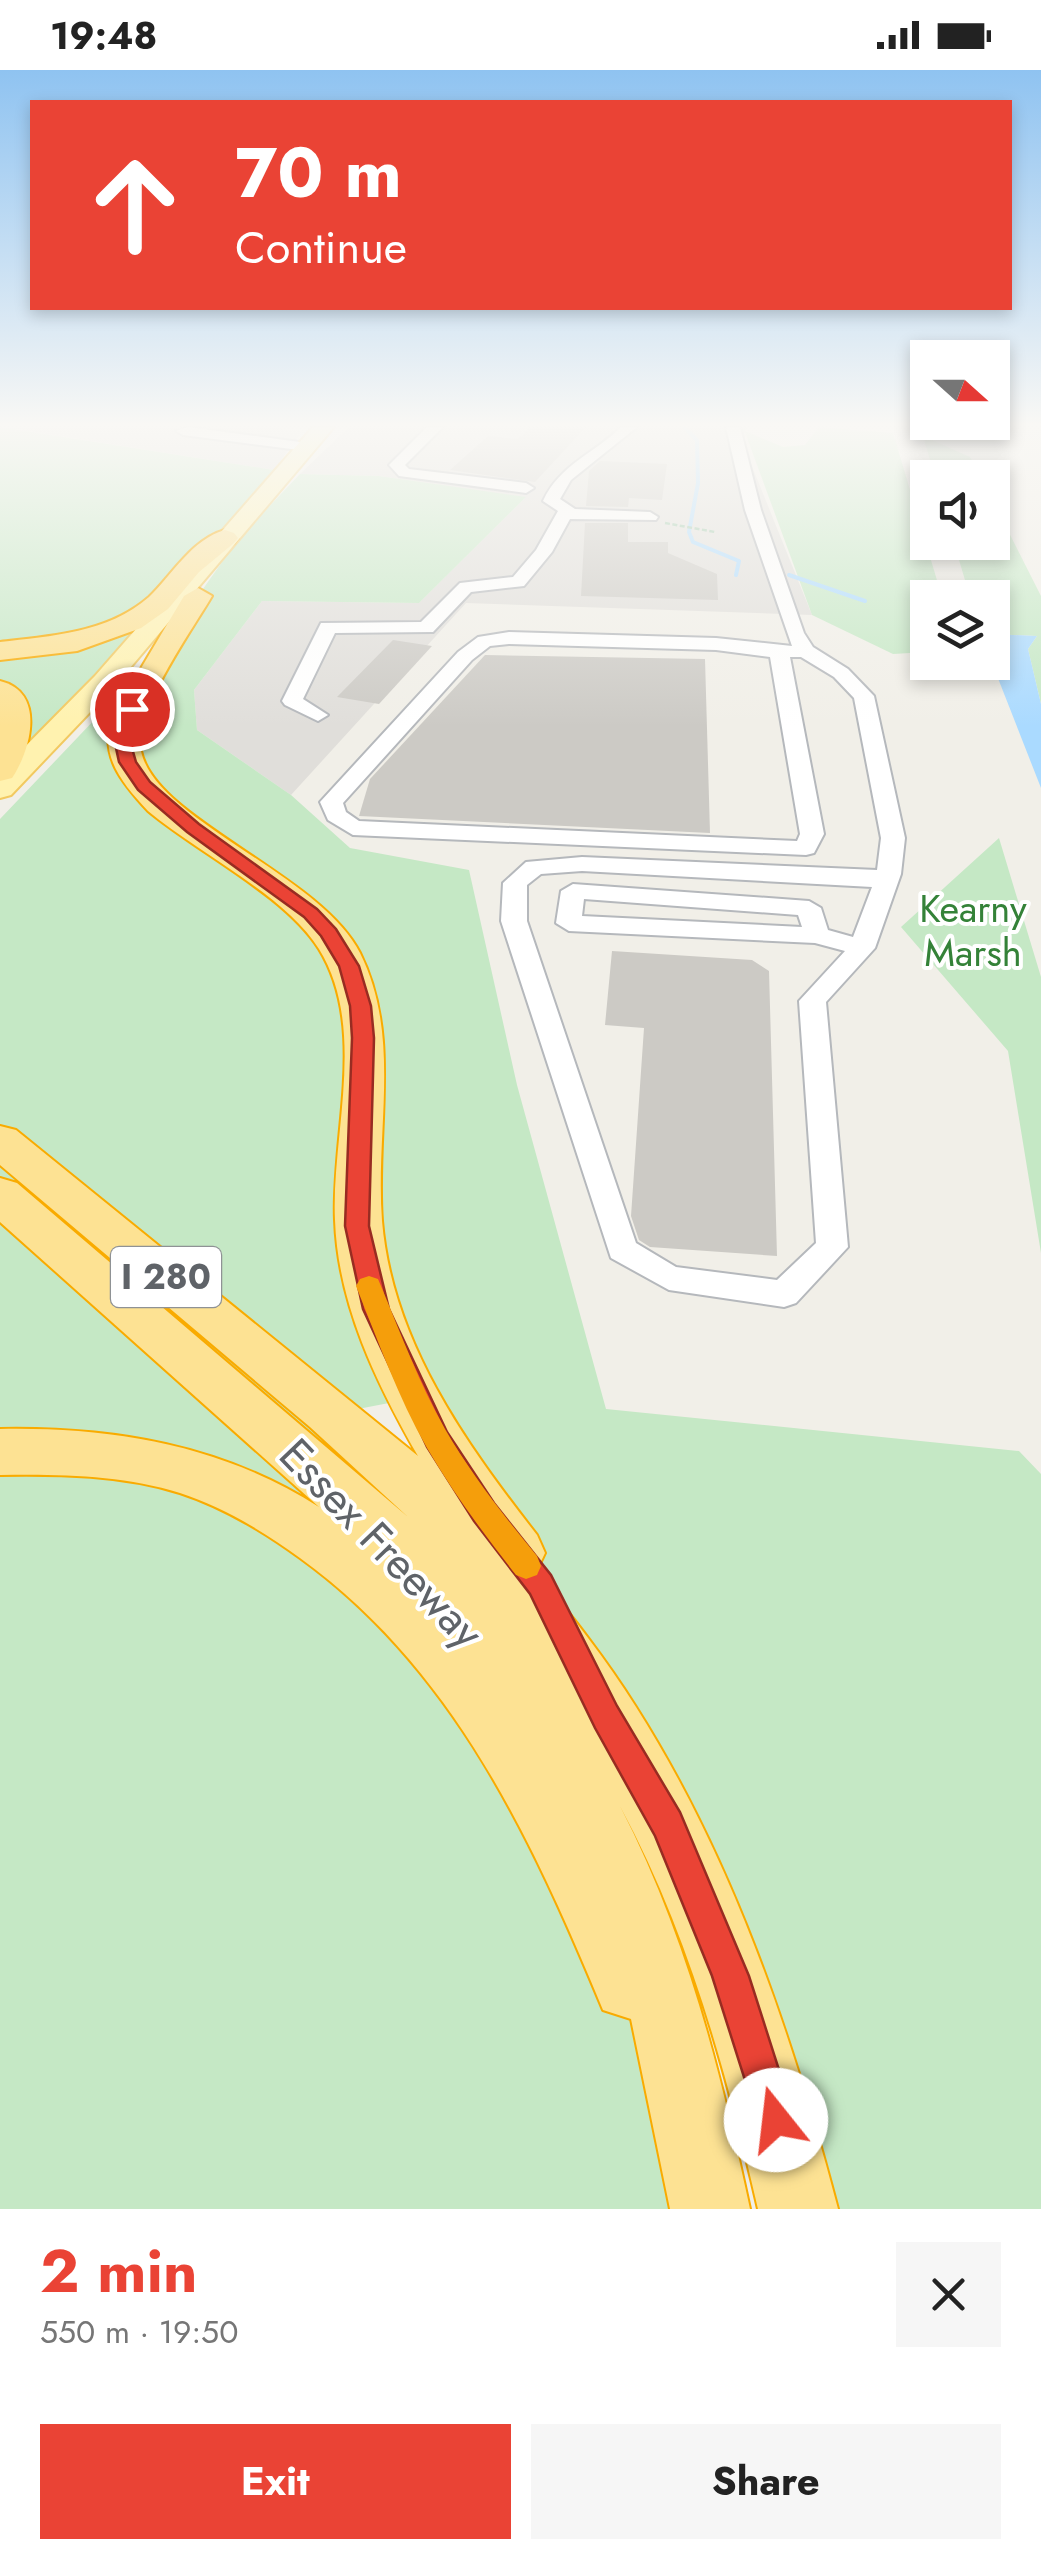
<!DOCTYPE html>
<html lang="en">
<head>
<meta charset="utf-8">
<style>
	:root { --surface:#fff; --page:#f6f6f6; --text:#222; --muted:#767676; --accent:#ea4335 }
	body { margin:0; font-family:Jost,sans-serif; background:var(--page); color:var(--text); height:100vh; display:flex; flex-direction:column; font-size:38px; white-space:nowrap }
	* { box-sizing:border-box; margin:0 }
	p { font-size:32px; color:var(--muted) }
	.icon { flex:none; width:55px; height:55px; fill:none; stroke:currentColor; stroke-width:2; stroke-linecap:round; stroke-linejoin:round }
	.map { position:relative; height:2139px; overflow:hidden }
	.sheet { display:flex; flex-direction:column; background:var(--surface); flex:1 }
	.sheet>* { flex:none }
	.guide { position:absolute; left:30px; top:30px; width:982px; height:210px; border-radius:0px; box-shadow:0 5px 15px #0003; background:#ea4335; color:#fff; overflow:hidden }
	.needle { width:65px; rotate:111deg }
	.fabs { position:absolute; left:910px; top:270px; display:grid; gap:20px }
	.fabs a { display:grid; place-items:center; width:100px; height:100px; border-radius:0px; background:var(--surface); box-shadow:0 5px 15px #0003; font-size:50px }
	.pin { position:absolute; display:grid; place-items:center; width:85px; height:85px; color:#fff; margin:-42px; border:5px solid #fff; border-radius:50%; box-shadow:0 2px 10px #0007 }
	.me { position:absolute; width:110px; margin:-55px; rotate:344deg; stroke-linejoin:round; filter:drop-shadow(0 0 8px #0008) }
	.turn { display:flex; align-items:center; gap:35px; height:210px; padding:0 40px; font-size:45px }
	.turn .icon { width:130px; height:130px; stroke-width:2.5 }
	.turn b { display:block; font-size:70px; line-height:85px }
	.round { display:grid; place-items:center; flex:none; width:105px; height:105px; border-radius:0px; background:var(--page) }
	.head { display:flex; align-items:center; justify-content:space-between; height:170px; padding:0 40px }
	h1 { font-size:60px; font-weight:700; line-height:75px; color:var(--accent) }
	.action { display:flex; gap:20px; margin-top:auto; padding:20px 40px }
	.action a { flex:1; height:115px; border-radius:0px; background:var(--accent); color:#fff; font-size:40px; font-weight:700; line-height:115px; text-align:center }
	.action a+a { background:var(--page); color:var(--text) }
	.status { display:flex; justify-content:space-between; align-items:center; height:70px; padding:0 50px; background:var(--surface); direction:ltr }
	.status svg { height:28px; fill:currentColor }
	.map>svg:first-child { display:block }
	.industrial { fill:#e0deda }
	.green { fill:#c5e8c5 }
	.water { fill:#aadaff }
	.lines { fill:none; stroke-linecap:round; stroke-linejoin:round }
	.stream { stroke:#aadaff; stroke-width:4 }
	.building { fill:#cccac5 }
	.minor-casing { stroke:#b5b8bc; stroke-width:4 }
	.major-casing { stroke:#f2c960; stroke-width:4 }
	.highway-casing { stroke:#f9ab00; stroke-width:4 }
	.path { stroke:#9cc7a9; stroke-width:2.5; stroke-dasharray:5 2.5; stroke-linecap:butt }
	.minor { fill:#fff; fill-rule:evenodd }
	.major { fill:#fff2af; fill-rule:evenodd }
	.highway { fill:#fde293; fill-rule:evenodd }
	.route { fill:#ea4335; stroke:#982c22; stroke-width:2.5 }
	.slow { fill:#f59e0b }
	.labels { text-anchor:middle; stroke-width:8; stroke-linejoin:round; paint-order:stroke }
	.shield { fill:#fff; stroke:#8f9295; stroke-width:2.5 }
	.shield-label { font-size:35px; font-weight:bold; fill:#5f6368 }
	.park-label { font-size:38px; fill:#348238; stroke:#fff }
	.near-street-label { font-size:45px; fill:#5f6368; stroke:#fff }
</style>
</head>
<body>
<div class="status"><b>19:48</b><svg viewBox="0 0 49 12"><path d="M0 12V9h3v3zM5 12V6h3v6zM10 12V3h3v9zM15 12V0h3v12zM26 1h20v11H26zM47 4h2v5h-2z"/></svg></div>
<div class="map">
<svg width="1041" height="2139" viewBox="0 0 1041 2139">
	<rect width="100%" height="100%" fill="#f1efe8"/>
	<g class="industrial">
		<polygon points="4,357 262,357 302,361 274,400"/>
		<polygon points="349,357 712,357 739,364 812,545 466,533 291,725 197,660 194,620 262,531 419,533 525,428 379,406 300,404"/>
	</g>
	<g class="green">
		<polygon points="0,357 274,400 225,468 0,719"/>
		<polygon points="747,357 745,361 783,377 805,375 819,357 893,363 942,527 928,528 927,582 893,584 812,545 745,362 712,358"/>
		<polygon points="923,366 970,387 981,407 935,407"/>
		<polygon points="300,404 379,406 526,427 419,533 262,531 194,620 197,660 291,725 350,778 469,800 517,1015 606,1339 1019,1381 1041,1404 1041,2139 798,2139 754,1977 415,1328 332,1344 304,1458 546,1733 710,2139 0,2139 0,749 98,646 128,647 198,526 239,468"/>
		<polygon points="993,431 1041,526 1041,634 1028,579 1037,566 993,564 992,528 970,527 954,473 992,472"/>
		<polygon points="999,768 1041,907 1041,1183 1008,981 901,857"/>
	</g>
	<polygon class="water" points="993,564 1037,566 1028,579 1041,634 1041,718 992,593"/>
	<g class="lines">
		<g class="stream">
			<polyline points="684,357 697,370 698,413 689,462 693,472 739,491 736,505"/>
			<polyline points="789,505 865,531"/>
		</g>
	</g>
	<g class="building">
		<polygon points="530,357 586,357 535,412 450,400 488,366 518,369"/>
		<polygon points="600,391 667,394 662,430 629,428 628,437 586,436 589,401"/>
		<polygon points="585,453 628,453 628,472 668,472 668,483 717,504 718,530 581,526"/>
		<polygon points="393,570 432,576 379,634 337,627"/>
		<polygon points="485,585 705,589 710,763 359,746 370,709"/>
		<polygon points="612,881 752,890 769,901 777,1186 650,1177 639,1170 631,1146 644,958 605,955"/>
	</g>
	<g class="lines">
		<defs>
			<g id="minor">
				<polygon points="188,357 307,373 314,377 307,381 183,365 176,361"/>
				<polygon points="427,357 443,357 405,395 409,399 526,413 534,418 526,423 399,406 389,395"/>
				<path d="M621 357H637L571 410 560 429 575 439 650 442 658 447 656 450 570 449 552 482 524 516 471 522 433 562 335 563 303 629 328 645 318 651 285 635 282 631 321 553 421 552 460 513 513 507 536 480 558 441 543 431C560 394 594 384 621 357Z"/>
				<path d="M726 357H740L761 440 804 563 813 577 848 599 874 626 905 768 901 804 875 878 826 932 848 1177 796 1233 784 1237 669 1220 611 1188 501 851 503 813 526 792 582 787 877 800 881 768 854 628 834 607 801 587H790L824 764 814 783 806 785 353 765 328 750 320 732 458 582 478 567 509 562 716 568 792 576 745 440ZM509 574 716 580 770 587 800 764 797 771 359 751 346 742 343 733 472 590 490 576ZM582 801 872 817 853 867 828 860 821 838 809 831 573 814 561 821 556 853 569 861 815 873 845 881 799 931 816 1173 777 1210 676 1197 636 1173 527 851V815L541 804ZM584 829 798 845 802 857 582 846Z"/>
			</g>
			<polygon id="major" points="313,357 334,357 113,618 11,725 0,728 0,702 95,606"/>
			<g id="highway">
				<path d="M225 460 234 463 238 468 234 473 199 502 168 539 141 558 77 581 0 590V572C51 566 108 563 149 527 172 505 192 469 225 460Z"/>
				<path d="M198 518 212 526C191 562 133 642 141 681 155 750 320 804 360 883 402 967 375 1060 382 1151 392 1271 465 1373 537 1465L545 1483 536 1502C571 1545 606 1589 636 1637 733 1790 792 1965 838 2139H758C726 2000 688 1862 620 1736 686 1864 720 1999 750 2139H670L631 1949 603 1940C532 1769 454 1599 300 1488 263 1461 223 1437 180 1423 122 1405 60 1404 0 1405V1359C113 1357 222 1375 319 1437L0 1152V1108L17 1113 408 1447 310 1357 0 1095V1056L16 1060 418 1386C377 1314 338 1235 335 1150 331 1065 368 958 319 879 285 825 198 783 148 741 122 713 99 686 112 647L184 526Z"/>
				<path d="M0 611C46 622 31 680 12 708L0 711Z"/>
			</g>
		</defs>
		<use href="#minor" class="minor-casing"/>
		<use href="#major" class="major-casing"/>
		<use href="#highway" class="highway-casing"/>
		<polyline class="path" points="665,453 715,462"/>
		<use href="#minor" class="minor"/>
		<use href="#major" class="major"/>
		<use href="#highway" class="highway"/>
	</g>
	<linearGradient id="sky" x2="0" y2="1"><stop stop-color="#8fc3f1"/><stop offset="0.54" stop-color="#f9f8f5"/><stop offset="1" stop-color="#f9f8f5" stop-opacity="0"/></linearGradient>
	<rect width="1041" height="657" fill="url(#sky)"/>
	<polygon class="route" points="126,636 139,639 131,662 132,678 136,692 150,712 199,754 317,839 336,859 359,896 371,936 374,968 369,1156 389,1239 447,1362 494,1433 551,1505 617,1636 680,1742 749,1906 795,2050 789,2064 776,2069 762,2064 712,1906 655,1766 595,1658 530,1524 474,1451 427,1377 363,1239 345,1156 352,968 350,936 339,896 321,866 304,847 187,762 138,720 119,692 116,678 115,662"/>
	<path class="slow" d="M369 1206 378 1209 381 1216C401 1264 419 1313 445 1359 471 1404 504 1446 537 1486L541 1496 537 1505 526 1509 516 1505C484 1464 453 1423 427 1378 398 1327 378 1271 356 1216L360 1209Z"/>
	<g class="labels">
		<rect class="shield" x="111" y="1177" width="110" height="60" rx="8"/>
		<g class="shield-label">
			<text x="166" y="1219">I 280</text>
		</g>
		<g class="park-label">
			<text x="973" y="852">Kearny<tspan x="973" dy="44">Marsh</tspan></text>
		</g>
		<g class="near-street-label">
			<text transform="translate(382 1473) rotate(46)" y="16">Essex Freeway</text>
		</g>
	</g>
</svg>
<div class="fabs">
<a><svg class="needle" viewBox="-14 -14 28 28"><path d="M0-13l5 13h-10z" fill="#e53935"/><path d="M0 13l5-13h-10z" fill="#767676"/></svg></a>
<a><svg class="icon" aria-label="sound" viewBox="0 0 24 24"><path d="M4 9h4l5-4v14l-5-4H4zM17 9q2 3 0 6"/></svg></a>
<a><svg class="icon" aria-label="layers" viewBox="0 0 24 24"><path d="M12 4l9 5-9 5-9-5zM3 14l9 5 9-5"/></svg></a>
</div>
<div class="pin" style="left:132px;top:639px;background:#d93025"><svg class="icon" aria-label="arrive" viewBox="0 0 24 24"><path d="M6 21V4h12l-3 4 3 4H6"/></svg></div>
<svg class="me" style="left:776px;top:2050px" viewBox="-20 -20 40 40"><circle r="19" fill="#fff"/><path d="M0-13L10 11 0 6-10 11z" fill="#ea4335"/></svg>
<div class="guide">
<div class="turn"><svg class="icon" aria-label="ahead" viewBox="0 0 24 24"><path d="M12 20V5M6 11l6-6 6 6"/></svg><div><b>70 m</b>Continue</div></div>
</div>
</div>
<section class="sheet">
<div class="head"><div><h1>2 min</h1><p>550 m · 19:50</p></div><a class="round"><svg class="icon" aria-label="close" viewBox="0 0 24 24"><path d="M6 6l12 12M18 6L6 18"/></svg></a></div>
<div class="action"><a>Exit</a><a>Share</a></div>
</section>
</body>
</html>
